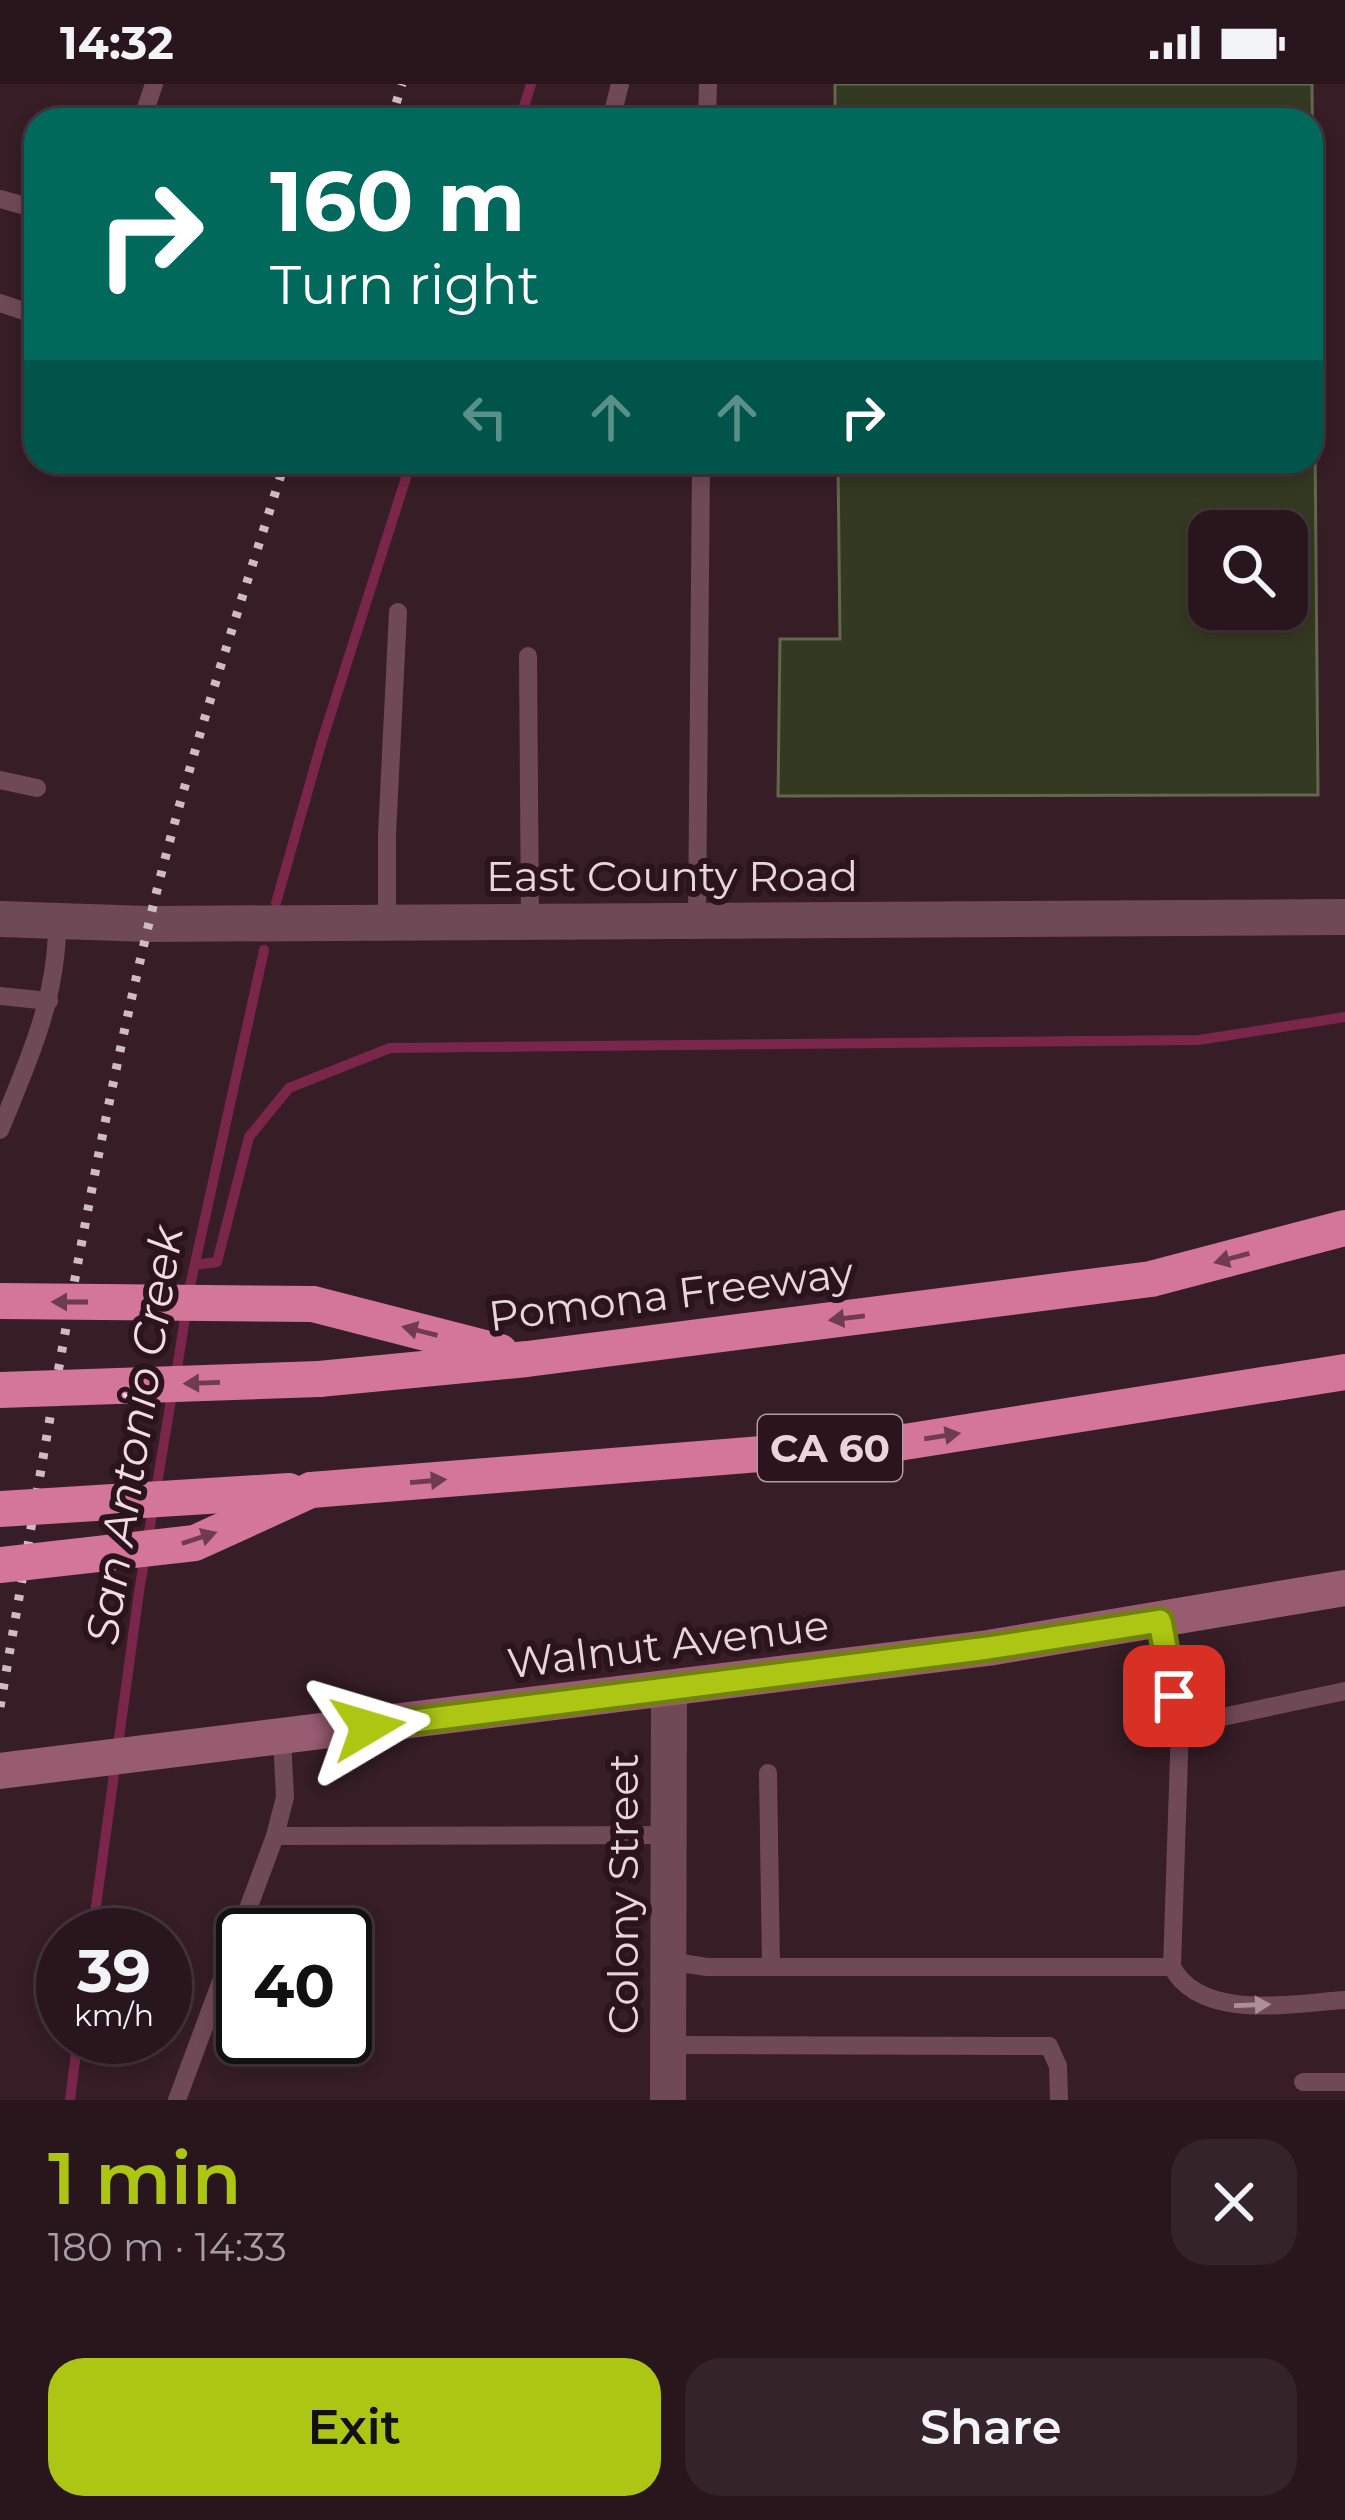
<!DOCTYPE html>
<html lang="en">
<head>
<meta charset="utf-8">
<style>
	:root { --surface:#28161c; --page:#342329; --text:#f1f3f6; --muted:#a59fa3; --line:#44353b; --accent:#acc613 }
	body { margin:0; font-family:Montserrat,sans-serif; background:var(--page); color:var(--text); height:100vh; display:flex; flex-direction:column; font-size:45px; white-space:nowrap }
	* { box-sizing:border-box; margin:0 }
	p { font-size:39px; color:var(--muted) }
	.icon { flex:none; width:66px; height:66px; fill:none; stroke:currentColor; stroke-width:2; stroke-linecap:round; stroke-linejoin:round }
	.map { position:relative; height:2016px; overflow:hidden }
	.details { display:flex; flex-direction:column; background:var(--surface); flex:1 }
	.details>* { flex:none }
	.guide { position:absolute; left:24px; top:24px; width:1299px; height:366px; border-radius:36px; box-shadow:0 6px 18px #0003,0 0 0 3px var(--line); background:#00695c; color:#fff; overflow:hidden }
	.controls { position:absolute; left:1188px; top:426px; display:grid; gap:24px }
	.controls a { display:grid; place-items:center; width:120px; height:120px; border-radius:24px; background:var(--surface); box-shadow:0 6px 18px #0003,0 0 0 3px var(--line); font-size:60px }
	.speed { position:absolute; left:36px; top:1824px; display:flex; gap:24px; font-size:60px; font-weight:700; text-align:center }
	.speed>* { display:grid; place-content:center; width:156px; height:156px; border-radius:50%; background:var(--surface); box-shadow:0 6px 18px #0003,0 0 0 3px var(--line); line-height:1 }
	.speed small { font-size:30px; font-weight:400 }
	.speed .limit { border:6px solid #111; border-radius:18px; background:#fff; color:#111 }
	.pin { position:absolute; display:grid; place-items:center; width:102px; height:102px; color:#fff; margin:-51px; border-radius:24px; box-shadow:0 6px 18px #0006 }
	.me { position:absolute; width:132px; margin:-66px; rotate:83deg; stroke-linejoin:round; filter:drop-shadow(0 0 9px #0008) }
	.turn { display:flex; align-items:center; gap:42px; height:252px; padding:0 48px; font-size:54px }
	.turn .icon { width:156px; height:156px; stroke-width:2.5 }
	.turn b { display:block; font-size:84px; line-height:102px }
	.lanes { display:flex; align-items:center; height:114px; padding:0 48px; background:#0003; justify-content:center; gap:60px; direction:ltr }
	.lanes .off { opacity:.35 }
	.round { display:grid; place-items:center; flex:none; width:126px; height:126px; border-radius:36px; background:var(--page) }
	.head { display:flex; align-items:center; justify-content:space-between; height:204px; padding:0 48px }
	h1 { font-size:72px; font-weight:600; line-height:90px; color:var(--accent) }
	.cta { display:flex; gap:24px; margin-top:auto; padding:24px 48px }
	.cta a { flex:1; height:138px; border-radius:36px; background:var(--accent); color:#111; font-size:48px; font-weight:600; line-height:138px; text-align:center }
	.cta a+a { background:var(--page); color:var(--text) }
	.status { display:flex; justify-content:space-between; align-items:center; height:84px; padding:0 60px; background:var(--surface); direction:ltr }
	.status svg { height:33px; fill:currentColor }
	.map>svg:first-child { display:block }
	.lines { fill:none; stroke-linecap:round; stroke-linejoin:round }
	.stream { stroke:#7a264a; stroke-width:10 }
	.building { fill:#343921; stroke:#61684d; stroke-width:3; fill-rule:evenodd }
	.lane { stroke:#6f4956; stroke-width:18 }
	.street { stroke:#6f4956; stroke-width:36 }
	.secondary { stroke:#985c71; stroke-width:36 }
	.highway { stroke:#d37698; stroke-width:36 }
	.rail { stroke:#cfbcc3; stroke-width:9; stroke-dasharray:6 12; stroke-linecap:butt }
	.highway-bridge { stroke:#d37698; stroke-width:36 }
	.oneway { fill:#6f3b4e }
	.oneway2 { fill:#ac9099 }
	.route-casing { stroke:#70810c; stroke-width:30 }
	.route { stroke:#acc613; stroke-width:21 }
	.labels { text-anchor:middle; stroke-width:12; stroke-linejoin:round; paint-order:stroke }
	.shield { fill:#2c141d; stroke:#b09ca3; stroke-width:3 }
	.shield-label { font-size:39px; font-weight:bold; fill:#e8d6dc }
	.street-label { font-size:42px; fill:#e8d6dc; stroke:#2c141d }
	.water-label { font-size:45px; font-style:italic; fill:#f4dae2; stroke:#2c141d }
</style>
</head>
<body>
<div class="status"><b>14:32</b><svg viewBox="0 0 49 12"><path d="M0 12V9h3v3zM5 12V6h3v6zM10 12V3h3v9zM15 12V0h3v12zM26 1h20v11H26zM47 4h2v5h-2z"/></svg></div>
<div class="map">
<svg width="1345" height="2016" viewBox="0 0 1345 2016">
	<rect width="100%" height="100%" fill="#361d26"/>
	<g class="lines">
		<g class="stream">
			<polyline points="520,36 531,0"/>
			<polyline points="276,819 322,657 411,378"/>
			<polyline points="195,1181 217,1178 249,1053 289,1004 390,964 1199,956 1345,933"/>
			<polyline points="176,1291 190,1202 264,866"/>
			<polyline points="92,1851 139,1508 172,1310"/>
			<polyline points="70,2016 78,1953"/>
		</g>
	</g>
	<path class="building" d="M835 0H1312L1318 711 778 712 780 555H840L838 378H1311V36H835ZM1209 447H1287V525H1209Z"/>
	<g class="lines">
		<g class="lane">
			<polyline points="142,36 154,0"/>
			<polyline points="611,36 620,0"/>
			<polyline points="707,36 708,0"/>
			<polyline points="0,115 36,125"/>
			<polyline points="0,219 36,231"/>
			<polyline points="528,572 530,838"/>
			<polyline points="0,696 37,704"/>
			<polyline points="697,837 701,378"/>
			<polyline points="387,838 387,751 398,528"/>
			<polyline points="0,912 49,917"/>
			<path d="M0 1046C28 978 58 912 57 838"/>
			<polyline points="1160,1537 1180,1642"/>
			<path d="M1345 1607 1180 1642 1172 1883C1201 1938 1295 1919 1345 1916"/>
			<polyline points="768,1689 771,1883"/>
			<polyline points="275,1752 668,1751"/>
			<polyline points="668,1877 707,1883 1172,1883"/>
			<polyline points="668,1961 1049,1962 1058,1982 1059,2016"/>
			<polyline points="1303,1998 1345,1998"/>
			<polyline points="177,2016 275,1752 285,1713 282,1654"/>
		</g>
		<g class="street">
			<polyline points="0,835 148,840 1345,833"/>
			<polyline points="668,2016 669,1605"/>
		</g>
		<polyline class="secondary" points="0,1687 988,1564 1345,1504"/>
		<g class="highway">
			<polyline points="313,1220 500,1268"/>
			<polyline points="319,1295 527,1275 1151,1195 1345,1144"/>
			<polyline points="311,1406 898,1359 1345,1288"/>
		</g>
		<g class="rail">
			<polyline points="391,36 402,0"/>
			<path d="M0 1623C46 1361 87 1098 149 839 186 683 237 531 285 378"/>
		</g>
		<g class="highway-bridge">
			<polyline points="0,1217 313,1220"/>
			<polyline points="0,1306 319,1295"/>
			<polyline points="0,1425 289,1407"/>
			<polyline points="0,1481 195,1459 311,1406"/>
		</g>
	</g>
	<defs><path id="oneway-solid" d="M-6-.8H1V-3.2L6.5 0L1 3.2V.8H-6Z" transform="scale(3)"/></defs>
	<g class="oneway">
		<use href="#oneway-solid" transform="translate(1232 1174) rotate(165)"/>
		<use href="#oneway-solid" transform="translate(70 1218) rotate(-180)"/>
		<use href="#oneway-solid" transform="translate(847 1234) rotate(173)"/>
		<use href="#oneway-solid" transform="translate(420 1247) rotate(-166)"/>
		<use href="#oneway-solid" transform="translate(202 1299) rotate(178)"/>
		<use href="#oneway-solid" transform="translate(942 1352) rotate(-9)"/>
		<use href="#oneway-solid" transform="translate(428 1397) rotate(-5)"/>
		<use href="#oneway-solid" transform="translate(199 1454) rotate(-18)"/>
	</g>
	<use class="oneway2" href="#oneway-solid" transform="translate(1252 1921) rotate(-2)"/>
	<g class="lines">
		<defs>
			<polyline id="route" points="368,1643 988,1564 1160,1537 1174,1612"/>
		</defs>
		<use href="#route" class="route-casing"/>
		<use href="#route" class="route"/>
	</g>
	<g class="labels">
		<rect class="shield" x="758" y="1331" width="144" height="66" rx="9"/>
		<g class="shield-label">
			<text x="830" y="1378">CA 60</text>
		</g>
		<g class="street-label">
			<text x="672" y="807">East County Road</text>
			<text transform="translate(671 1210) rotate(-7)" y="15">Pomona Freeway</text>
			<text transform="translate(668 1560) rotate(-7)" y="15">Walnut Avenue</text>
			<text transform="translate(623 1810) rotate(-90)" y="15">Colony Street</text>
		</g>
		<g class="water-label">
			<text transform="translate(134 1351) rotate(-81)" y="16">San Antonio Creek</text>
		</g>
	</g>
</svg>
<div class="controls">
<a><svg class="icon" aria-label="search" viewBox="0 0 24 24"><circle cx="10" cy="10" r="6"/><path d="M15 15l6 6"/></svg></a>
</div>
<div class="speed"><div>39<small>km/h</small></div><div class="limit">40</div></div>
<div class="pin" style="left:1174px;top:1612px;background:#d93025"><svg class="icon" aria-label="arrive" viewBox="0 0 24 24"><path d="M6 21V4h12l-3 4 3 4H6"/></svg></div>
<svg class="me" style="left:368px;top:1643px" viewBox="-20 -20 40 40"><path d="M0-17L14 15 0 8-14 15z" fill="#acc613" stroke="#fff" stroke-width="4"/></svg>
<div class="guide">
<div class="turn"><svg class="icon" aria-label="right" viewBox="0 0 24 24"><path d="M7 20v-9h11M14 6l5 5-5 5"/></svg><div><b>160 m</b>Turn right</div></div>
<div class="lanes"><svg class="icon off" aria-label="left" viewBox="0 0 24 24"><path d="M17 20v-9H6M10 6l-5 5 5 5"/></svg><svg class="icon off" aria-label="ahead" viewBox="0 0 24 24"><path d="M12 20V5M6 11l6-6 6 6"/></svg><svg class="icon off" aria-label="ahead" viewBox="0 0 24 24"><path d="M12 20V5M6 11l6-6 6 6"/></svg><svg class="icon" aria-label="right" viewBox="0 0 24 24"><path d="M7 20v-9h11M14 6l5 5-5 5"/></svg></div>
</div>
</div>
<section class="details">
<div class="head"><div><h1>1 min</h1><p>180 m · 14:33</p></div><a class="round"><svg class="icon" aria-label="close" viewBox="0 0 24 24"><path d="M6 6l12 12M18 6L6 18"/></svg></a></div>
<div class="cta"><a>Exit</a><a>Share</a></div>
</section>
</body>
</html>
